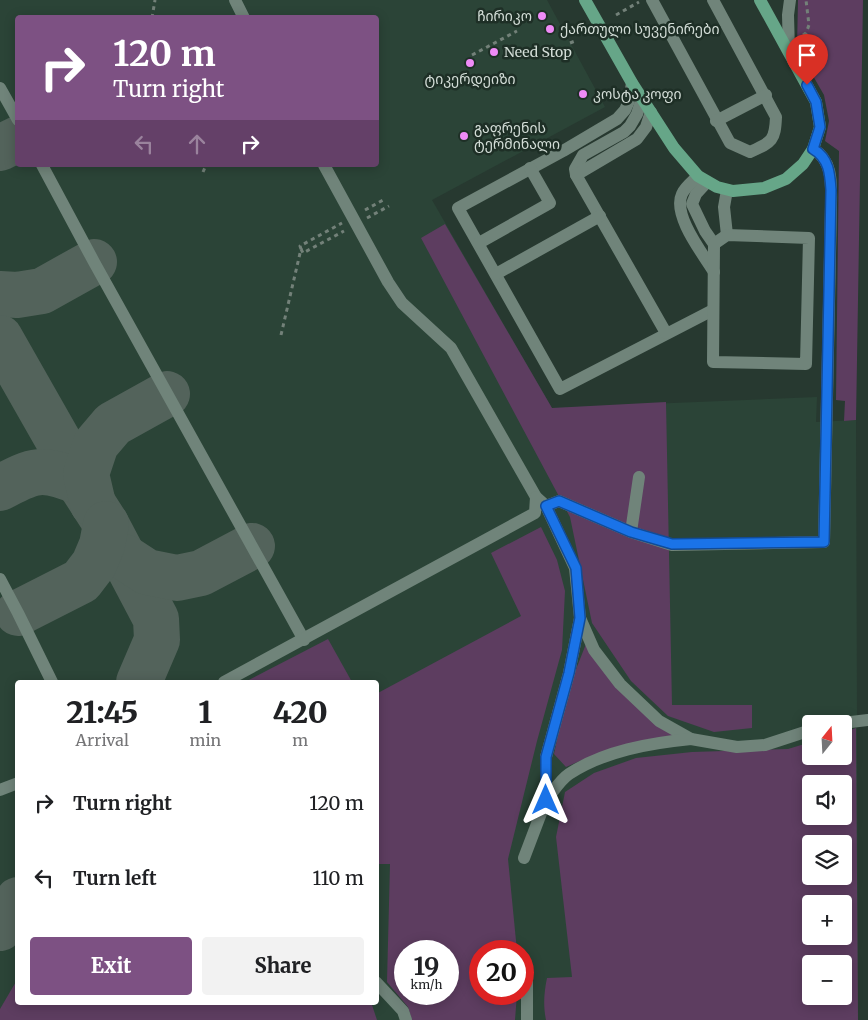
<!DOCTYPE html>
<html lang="en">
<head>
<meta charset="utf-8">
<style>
	:root { --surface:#fff; --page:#f2f2f2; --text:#202124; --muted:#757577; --accent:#7d5183 }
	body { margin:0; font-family:Merriweather,"Noto Sans Georgian",serif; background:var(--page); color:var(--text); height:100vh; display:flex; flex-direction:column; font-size:19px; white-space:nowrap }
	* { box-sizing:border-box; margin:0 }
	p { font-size:16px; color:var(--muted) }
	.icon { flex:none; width:28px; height:28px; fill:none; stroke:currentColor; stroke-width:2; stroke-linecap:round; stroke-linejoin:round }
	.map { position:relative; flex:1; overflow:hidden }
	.side { position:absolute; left:15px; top:680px; width:364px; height:325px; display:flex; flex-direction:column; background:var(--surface); border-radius:5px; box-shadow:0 2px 12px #0003 }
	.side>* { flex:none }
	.banner { position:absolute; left:15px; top:15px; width:364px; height:152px; border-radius:5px; box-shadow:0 2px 12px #0003; background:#7d5183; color:#fff; overflow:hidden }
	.needle { width:32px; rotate:18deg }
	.tools { position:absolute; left:802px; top:715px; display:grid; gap:10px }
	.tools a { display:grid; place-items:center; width:50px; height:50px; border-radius:5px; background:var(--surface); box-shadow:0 2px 12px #0003; font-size:25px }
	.speed { position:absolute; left:394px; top:940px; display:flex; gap:10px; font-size:25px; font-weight:700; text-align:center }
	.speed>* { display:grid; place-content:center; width:65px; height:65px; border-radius:50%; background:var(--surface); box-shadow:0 2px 12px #0003; line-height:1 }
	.speed small { font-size:12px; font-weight:400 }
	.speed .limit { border:8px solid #d22; background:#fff; color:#111 }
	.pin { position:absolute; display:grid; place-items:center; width:42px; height:42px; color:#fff; margin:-51px -21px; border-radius:50% 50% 50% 0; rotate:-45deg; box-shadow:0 0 5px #0007 }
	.pin .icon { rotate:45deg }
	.me { position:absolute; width:55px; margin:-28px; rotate:0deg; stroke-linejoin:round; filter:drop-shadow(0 0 4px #0008) }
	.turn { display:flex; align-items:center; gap:18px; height:105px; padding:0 15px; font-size:22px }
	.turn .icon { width:65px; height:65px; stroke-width:2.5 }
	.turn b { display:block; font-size:35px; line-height:42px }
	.lanes { display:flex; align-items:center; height:48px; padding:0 15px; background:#0003; justify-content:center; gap:25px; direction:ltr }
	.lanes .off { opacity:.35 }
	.eta { display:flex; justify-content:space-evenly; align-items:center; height:85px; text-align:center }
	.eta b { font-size:30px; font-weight:800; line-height:35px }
	.cta { display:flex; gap:10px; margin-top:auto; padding:10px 15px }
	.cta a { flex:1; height:58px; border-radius:5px; background:var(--accent); color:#fff; font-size:20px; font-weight:800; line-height:58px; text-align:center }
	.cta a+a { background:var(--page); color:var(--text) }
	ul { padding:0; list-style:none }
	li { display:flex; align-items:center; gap:15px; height:75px; padding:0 15px }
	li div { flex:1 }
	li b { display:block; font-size:19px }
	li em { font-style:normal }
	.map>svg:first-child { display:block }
	.built { fill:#2b4437; fill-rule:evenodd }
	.green { fill:#5d3d60; fill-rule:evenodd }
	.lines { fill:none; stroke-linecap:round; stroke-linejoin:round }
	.taxiway { stroke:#53635b; stroke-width:46 }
	.path { stroke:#738179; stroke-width:3; stroke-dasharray:4 4; stroke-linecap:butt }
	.minor { stroke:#70847a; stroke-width:12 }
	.major { stroke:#66a688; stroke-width:12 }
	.route-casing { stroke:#114b97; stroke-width:12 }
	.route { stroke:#1a73e8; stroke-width:9 }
	.poi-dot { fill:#ef8bf7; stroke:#1e2f26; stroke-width:2 }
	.labels { text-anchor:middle; stroke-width:5; stroke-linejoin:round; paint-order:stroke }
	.poi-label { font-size:14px; fill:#d3ddd7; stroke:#1e2f26; text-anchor:start }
</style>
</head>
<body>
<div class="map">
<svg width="868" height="1020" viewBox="0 0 868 1020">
	<rect width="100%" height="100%" fill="#273930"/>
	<path class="built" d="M0 0H547L605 107 432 200 552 408 817 397 816 422 856 420 858 1020H0ZM18 18H376V165H18ZM18 682H376V1002H18ZM811 724H844V756H811ZM811 784H844V816H811ZM811 844H844V876H811ZM811 904H844V936H811ZM405 951H448V994H405ZM480 951H522V994H480ZM811 964H844V996H811Z"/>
	<g class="green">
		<polygon points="798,0 863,0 856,420 844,421 845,401 836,400 839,151 825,141 829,121 824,95 797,48"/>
		<polygon points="445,224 552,408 666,402 672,705 752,705 752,728 714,732 668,716 631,681 592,623 570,517 421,238"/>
		<path d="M541 527 557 560 565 591 562 650 537 741 508 859 517 951H480V994H517L515 1020H412L408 1007 387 982 390 864H376V694L521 616 491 553ZM405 951H448V994H405Z"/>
		<polygon points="328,639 352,682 245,682"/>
		<polygon points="586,644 678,736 582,760 566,767 554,754 567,692"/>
		<path d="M856 728 858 1020H546C543 1005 544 993 547 978L572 977 556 837 565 792 594 773 636 758 692 752 788 749 811 742V756H844V732ZM811 784H844V816H811ZM811 844H844V876H811ZM811 904H844V936H811ZM811 964H844V996H811Z"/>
		<polygon points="17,980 18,1002 371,1002 377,1020 0,1020 0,1009"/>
	</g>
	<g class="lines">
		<g class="taxiway">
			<polyline points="0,148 18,139"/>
			<polyline points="0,294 17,295 42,291 94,262"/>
			<polyline points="0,338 58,440 79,482 106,524 156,619 157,640 139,682"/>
			<path d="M0 488C34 469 43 467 79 482"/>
			<polyline points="93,504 86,474 96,444 113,424 167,394"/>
			<polyline points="124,557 147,572 177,578 201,573 252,546"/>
			<polyline points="18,613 81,581 94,564 102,545 106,524"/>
			<polyline points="0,928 18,900"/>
		</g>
		<g class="path">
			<polyline points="616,15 639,2"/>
			<polyline points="152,18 155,0"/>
			<polyline points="803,35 806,33 809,25 806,0"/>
			<polyline points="570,43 575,41"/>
			<polyline points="472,55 517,31"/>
			<polyline points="203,172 206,165"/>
			<polyline points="365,210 385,199"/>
			<polyline points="367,218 389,206"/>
			<polyline points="301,249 303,253 344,231"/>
			<polyline points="281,335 301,249 300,246 342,223"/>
		</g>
		<g class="minor">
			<polyline points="235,0 244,18"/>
			<path d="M652 0 730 143 750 152C772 142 775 141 776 117L713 0"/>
			<polyline points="789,51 788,15 790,0"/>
			<polyline points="632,83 629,101 625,110 617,119 563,151 458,208 560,389 713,310"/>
			<polyline points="0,88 18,120"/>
			<polyline points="642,99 637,114 630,126 624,132 583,155 575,169 576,175 666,333"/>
			<polyline points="716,121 766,95"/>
			<polyline points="42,165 94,262 304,640"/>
			<polyline points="324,165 388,282 402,303 451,348 536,497 546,506 575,568 580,618 569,673 546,757 546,800 524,858"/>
			<polyline points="576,175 637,139 646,127 651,112"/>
			<path d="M698 176C693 181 685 187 682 194 672 215 703 254 714 272"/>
			<polyline points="707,182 696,194 692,204 705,231 714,244"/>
			<polyline points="727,190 724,207 727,235"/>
			<polygon points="727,235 809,238 806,364 713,362 714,244"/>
			<polyline points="479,243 550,203 530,168"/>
			<polyline points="496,274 600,216"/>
			<path d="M546 506 559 501 631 532 672 545 824 542 831 207C831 186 834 161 813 149"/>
			<polyline points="631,532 639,477"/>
			<polyline points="0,579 18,613 52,682"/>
			<polyline points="580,618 594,650 620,684 659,721 691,739 737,747 765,745 811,730"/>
			<polyline points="224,682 535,513 536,497"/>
			<polyline points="834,724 868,720"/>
			<polyline points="0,790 18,783"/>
			<path d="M546 800C553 792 560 780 569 774 604 751 650 743 691 739"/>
			<polyline points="527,971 527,1020"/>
			<polyline points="376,982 403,1011 406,1020"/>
		</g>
		<polyline class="major" points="585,0 632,83 674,148 698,176 717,187 733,191 764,188 786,179 803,164 813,149 820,127 816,102 760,0"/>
	</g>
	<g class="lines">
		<defs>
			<path id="route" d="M546 800V757L569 673 580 618 576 568 546 506 559 501 631 532 672 544 824 542 831 190C830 174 829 158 813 149L820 127 816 102 807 85"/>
		</defs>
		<use href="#route" class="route-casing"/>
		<use href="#route" class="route"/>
	</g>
	<g class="poi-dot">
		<circle cx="542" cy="16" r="5"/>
		<circle cx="550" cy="29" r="5"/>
		<circle cx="494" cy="52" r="5"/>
		<circle cx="470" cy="63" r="5"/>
		<circle cx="583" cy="94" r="5"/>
		<circle cx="464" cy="136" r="5"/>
	</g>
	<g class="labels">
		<g class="poi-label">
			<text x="532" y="21" text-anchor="end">ჩირიკო</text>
			<text x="560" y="34">ქართული სუვენირები</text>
			<text x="504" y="57">Need Stop</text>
			<text x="470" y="84" text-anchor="middle">ტიკერდეიზი</text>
			<text x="593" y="99">კოსტა კოფი</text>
			<text x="474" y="133">გაფრენის<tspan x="474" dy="16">ტერმინალი</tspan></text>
		</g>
	</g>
</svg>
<div class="tools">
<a><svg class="needle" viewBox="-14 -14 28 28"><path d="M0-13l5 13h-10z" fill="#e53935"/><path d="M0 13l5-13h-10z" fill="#757577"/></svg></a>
<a><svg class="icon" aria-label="sound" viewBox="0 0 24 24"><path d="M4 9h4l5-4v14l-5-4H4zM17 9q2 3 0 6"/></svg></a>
<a><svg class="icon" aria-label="layers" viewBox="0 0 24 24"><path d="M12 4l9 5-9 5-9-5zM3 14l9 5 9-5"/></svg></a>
<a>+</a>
<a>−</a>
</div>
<div class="speed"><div>19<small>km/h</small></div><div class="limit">20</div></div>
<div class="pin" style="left:807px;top:85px;background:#d93025"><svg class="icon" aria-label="arrive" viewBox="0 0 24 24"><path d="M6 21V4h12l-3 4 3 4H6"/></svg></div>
<svg class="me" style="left:546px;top:800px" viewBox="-20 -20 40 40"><path d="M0-17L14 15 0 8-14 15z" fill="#1a73e8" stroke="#fff" stroke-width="4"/></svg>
<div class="banner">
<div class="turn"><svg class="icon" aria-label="right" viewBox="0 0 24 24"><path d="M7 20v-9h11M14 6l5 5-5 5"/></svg><div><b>120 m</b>Turn right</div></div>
<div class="lanes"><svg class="icon off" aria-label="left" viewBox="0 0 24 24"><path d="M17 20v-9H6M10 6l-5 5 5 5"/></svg><svg class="icon off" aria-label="ahead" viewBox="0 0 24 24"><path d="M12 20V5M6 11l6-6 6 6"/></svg><svg class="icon" aria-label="right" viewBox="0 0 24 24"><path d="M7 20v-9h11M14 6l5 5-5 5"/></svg></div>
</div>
<section class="side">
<div class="eta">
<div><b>21:45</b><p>Arrival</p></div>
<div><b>1</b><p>min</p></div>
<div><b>420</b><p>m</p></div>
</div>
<ul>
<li><svg class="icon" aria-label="right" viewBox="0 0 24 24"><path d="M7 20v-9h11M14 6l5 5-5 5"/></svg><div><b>Turn right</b></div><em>120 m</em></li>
<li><svg class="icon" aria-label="left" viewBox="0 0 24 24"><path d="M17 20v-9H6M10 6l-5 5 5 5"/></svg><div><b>Turn left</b></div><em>110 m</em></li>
</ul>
<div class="cta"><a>Exit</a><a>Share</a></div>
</section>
</div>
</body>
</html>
